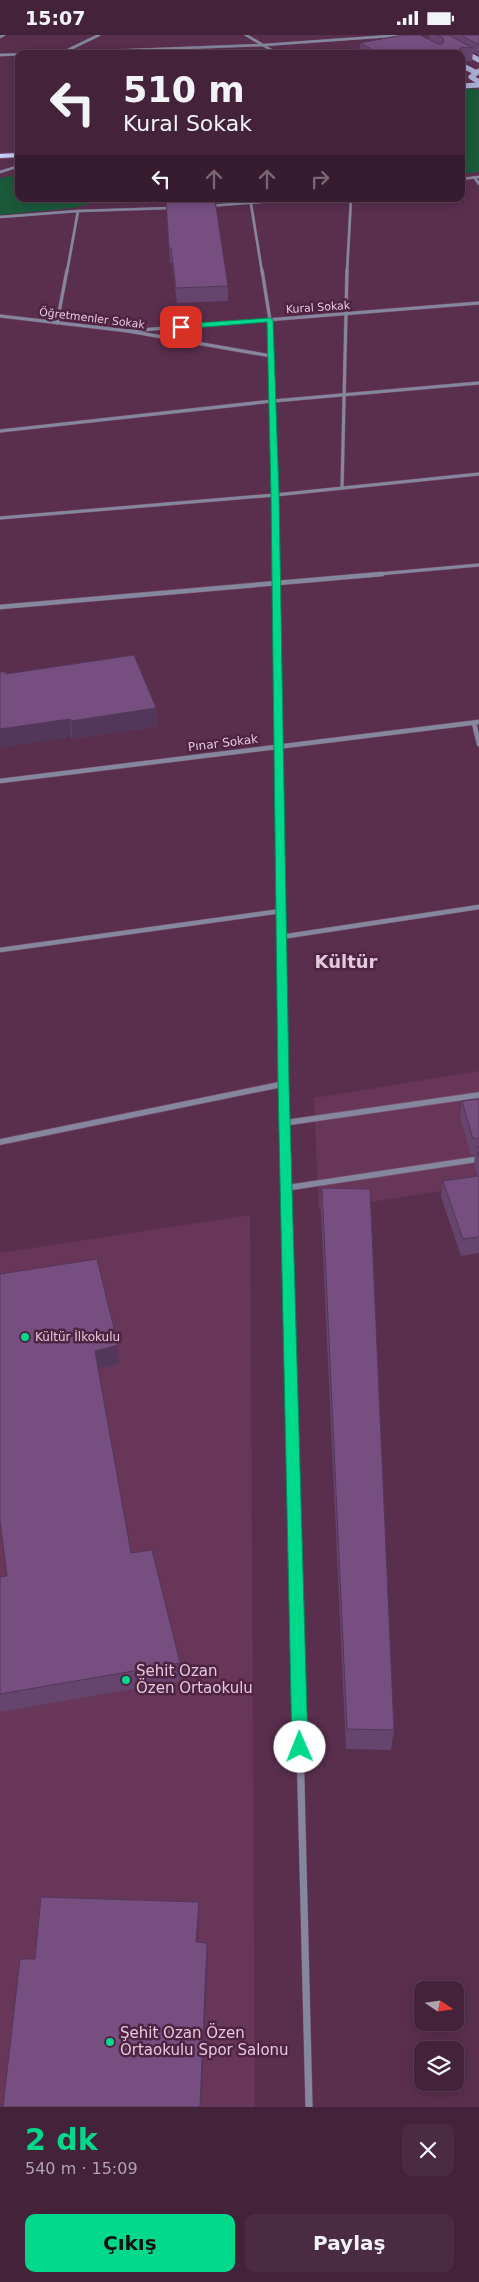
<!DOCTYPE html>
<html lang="tr">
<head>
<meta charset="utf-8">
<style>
	:root { --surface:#44233a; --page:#4b2b42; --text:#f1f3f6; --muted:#afa4af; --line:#5c4054; --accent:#00d98c }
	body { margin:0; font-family:"DejaVu Sans",sans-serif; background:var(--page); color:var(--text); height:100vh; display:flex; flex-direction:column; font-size:19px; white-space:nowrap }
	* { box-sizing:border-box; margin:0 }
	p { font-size:16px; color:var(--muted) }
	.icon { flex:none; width:28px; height:28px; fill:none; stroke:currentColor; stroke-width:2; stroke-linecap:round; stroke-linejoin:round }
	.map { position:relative; height:2072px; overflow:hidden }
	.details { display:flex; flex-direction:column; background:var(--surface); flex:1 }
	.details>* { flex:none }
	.hud { position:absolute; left:15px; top:15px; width:450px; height:152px; border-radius:10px; box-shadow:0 2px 12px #0003,0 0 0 1px var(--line); background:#44233a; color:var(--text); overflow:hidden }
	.needle { width:32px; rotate:103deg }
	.controls { position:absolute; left:414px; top:1946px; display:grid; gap:10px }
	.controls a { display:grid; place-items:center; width:50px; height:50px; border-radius:10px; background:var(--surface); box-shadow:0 2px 12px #0003,0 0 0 1px var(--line); font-size:25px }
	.pin { position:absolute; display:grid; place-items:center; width:42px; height:42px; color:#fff; margin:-21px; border-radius:10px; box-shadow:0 2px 8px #0006 }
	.me { position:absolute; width:55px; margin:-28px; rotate:359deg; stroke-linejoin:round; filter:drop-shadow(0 0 4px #0008) }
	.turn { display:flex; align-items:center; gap:18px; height:105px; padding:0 25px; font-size:22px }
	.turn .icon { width:65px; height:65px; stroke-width:2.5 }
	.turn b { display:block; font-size:35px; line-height:42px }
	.lanes { display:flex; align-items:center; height:48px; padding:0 25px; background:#0003; justify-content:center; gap:25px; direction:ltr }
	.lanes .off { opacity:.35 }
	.round { display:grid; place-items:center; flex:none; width:52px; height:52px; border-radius:10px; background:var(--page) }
	.summary { display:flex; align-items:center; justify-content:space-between; height:85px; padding:0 25px }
	h1 { font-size:30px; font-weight:700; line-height:38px; color:var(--accent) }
	.cta { display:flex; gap:10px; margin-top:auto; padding:10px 25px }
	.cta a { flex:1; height:58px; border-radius:10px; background:var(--accent); color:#111; font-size:20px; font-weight:700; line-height:58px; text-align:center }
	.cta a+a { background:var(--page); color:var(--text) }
	.status { display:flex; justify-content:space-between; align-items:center; height:35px; padding:0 25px; background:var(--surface); direction:ltr }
	.status svg { height:14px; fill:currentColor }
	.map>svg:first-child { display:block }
	.built { fill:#683659 }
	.green { fill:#1b593b }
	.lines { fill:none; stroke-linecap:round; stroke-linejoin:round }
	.street-far4-casing { stroke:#764e6a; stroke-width:3 }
	.street-far3-casing { stroke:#764e6a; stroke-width:4 }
	.street-far2-casing { stroke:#764e6a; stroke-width:5.5 }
	.street-far1-casing { stroke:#764e6a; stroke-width:7 }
	.street-casing { stroke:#764e6a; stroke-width:8 }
	.secondary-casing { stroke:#764e6a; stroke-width:5.5 }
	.primary-casing { stroke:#764e6a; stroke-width:2 }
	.street-far4 { stroke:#84879e; stroke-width:2.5 }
	.street-far3 { stroke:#84879e; stroke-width:3 }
	.street-far2 { stroke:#84879e; stroke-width:4.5 }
	.street-far1 { stroke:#84879e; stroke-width:5.5 }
	.street { stroke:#84879e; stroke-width:7 }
	.secondary { stroke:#a9aed2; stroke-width:5 }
	.primary { fill:#c6ccfb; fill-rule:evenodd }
	.wall { fill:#65446e }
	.shaded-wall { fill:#53375a }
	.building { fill:#764f80; stroke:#53375a }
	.route { fill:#00d98c; stroke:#008d5b }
	.poi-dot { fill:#00d98c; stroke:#4f2443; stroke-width:2 }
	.labels { text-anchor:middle; stroke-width:5; stroke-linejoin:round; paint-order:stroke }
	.far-street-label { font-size:11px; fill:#e4c9db; stroke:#4f2443 }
	.street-label { font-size:12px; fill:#e4c9db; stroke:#4f2443 }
	.poi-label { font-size:12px; fill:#e4c9db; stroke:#4f2443; text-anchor:start }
	.near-poi-label { font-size:15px; fill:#e4c9db; stroke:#4f2443; text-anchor:start }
	.district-label { font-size:18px; font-weight:bold; fill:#e4c9db; stroke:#4f2443 }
</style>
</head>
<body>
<div class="status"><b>15:07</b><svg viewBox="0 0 49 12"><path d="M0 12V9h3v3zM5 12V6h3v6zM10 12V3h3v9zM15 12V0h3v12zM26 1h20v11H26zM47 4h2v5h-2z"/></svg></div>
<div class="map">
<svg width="479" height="2072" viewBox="0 0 479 2072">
	<rect width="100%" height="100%" fill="#5a2f4e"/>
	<g class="built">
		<polygon points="479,1036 479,1150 319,1175 314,1063"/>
		<polygon points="250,1180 255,2072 0,2072 0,1218"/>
	</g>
	<g class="green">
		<polygon points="461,53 479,54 479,137 461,139"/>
		<polygon points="19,139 19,164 210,164 92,168 73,173 0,180 0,143"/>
	</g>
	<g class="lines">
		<defs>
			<g id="street-far4">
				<polyline points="246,0 278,19"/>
				<polyline points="0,2 4,0"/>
				<polyline points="68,15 99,0"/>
				<polyline points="0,20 264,10 404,0"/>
				<polyline points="0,137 19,131"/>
				<polyline points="474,142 479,149"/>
				<polyline points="461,144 479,142"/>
				<polyline points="245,164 251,169 262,237"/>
				<polyline points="209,171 296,164"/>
				<polyline points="78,176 171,173"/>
				<polyline points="0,182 78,176 67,237"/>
				<polyline points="347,237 351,164"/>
			</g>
			<g id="street-far3">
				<polyline points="262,235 270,285 276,540"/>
				<polyline points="0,281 128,296 271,321"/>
				<polyline points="57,288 67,235"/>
				<polyline points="128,296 479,268"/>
				<polyline points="0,396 273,366 479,348"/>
				<polyline points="342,453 347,235"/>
				<polyline points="0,483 275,460 479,439"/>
				<polyline points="367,540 479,530"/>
			</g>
			<g id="street-far2">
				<polyline points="276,539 281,929"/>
				<polyline points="0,572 382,539"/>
				<polyline points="474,688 479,709"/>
				<polyline points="0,746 479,687"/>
				<polyline points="281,902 479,872"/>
				<polyline points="0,915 281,876"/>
			</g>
			<g id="street-far1">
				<polyline points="281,928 293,1430"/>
				<polyline points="284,1088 479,1060"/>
				<polyline points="0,1107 283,1049"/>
				<polyline points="286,1153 479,1124"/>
			</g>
			<polyline id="street" points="293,1428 309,2072"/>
			<g id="secondary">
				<polyline points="462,16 479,25"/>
				<polyline points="461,30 475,37"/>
				<polyline points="479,36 471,42 479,47"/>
				<polyline points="461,51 479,50"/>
			</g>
			<polygon id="primary" points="19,118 19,122 0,123 0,119"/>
		</defs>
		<use href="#street-far4" class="street-far4-casing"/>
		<use href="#street-far3" class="street-far3-casing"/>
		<use href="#street-far2" class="street-far2-casing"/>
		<use href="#street-far1" class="street-far1-casing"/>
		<use href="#street" class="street-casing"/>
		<use href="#secondary" class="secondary-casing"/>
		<use href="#primary" class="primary-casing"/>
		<use href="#street-far4" class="street-far4"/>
		<use href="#street-far3" class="street-far3"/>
		<use href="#street-far2" class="street-far2"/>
		<use href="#street-far1" class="street-far1"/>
		<use href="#street" class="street"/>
		<use href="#secondary" class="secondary"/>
		<use href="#primary" class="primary"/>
	</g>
	<g class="wall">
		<polygon points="429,0 479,0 479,20 473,17 472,26 461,26 461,19 359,19 360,8 429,4"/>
		<polygon points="166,166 228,251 228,266 177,268 172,228 170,228"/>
		<polygon points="6,639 156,673 157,691 72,704 71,702"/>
		<polygon points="479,1064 479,1218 461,1221 441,1162 443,1146 477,1141 474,1130 475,1120 471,1120 460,1083 462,1066"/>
		<polygon points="322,1153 394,1695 391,1715 346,1714 321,1176"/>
		<polygon points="0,1239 119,1329 98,1334 131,1518 180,1628 180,1646 0,1677 0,1542 7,1541"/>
	</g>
	<g class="shaded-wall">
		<polygon points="461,12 461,19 442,19"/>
		<polygon points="156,673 157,691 72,704 71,686"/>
		<polygon points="70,684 71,702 0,713 0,694"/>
		<polygon points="118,1310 119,1329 97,1335 95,1316"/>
		<polygon points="199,1867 199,1886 197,1926 196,1907"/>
		<polygon points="207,1908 208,1926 201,2072 200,2072"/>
	</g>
	<g class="building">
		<polygon points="403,0 420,0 441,10 444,7 443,3 438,0 449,0 473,13 461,12 458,16 442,19 381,19 360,8"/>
		<polygon points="461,0 479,0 479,10"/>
		<polygon points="215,165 228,251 176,253 171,213 169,213 166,166"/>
		<polygon points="134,620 156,673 71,686 70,684 0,694 0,637 6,637 6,639"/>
		<polygon points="479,1064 479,1103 473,1104 462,1066"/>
		<polygon points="479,1112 479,1124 476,1113"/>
		<polygon points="479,1141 479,1202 463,1204 443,1146"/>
		<polygon points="322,1153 370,1154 394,1695 347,1694"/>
		<polygon points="97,1224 118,1310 95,1316 131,1518 152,1515 180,1628 0,1659 0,1542 7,1541 0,1486 0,1239"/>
		<polygon points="41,1862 199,1867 196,1907 207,1908 200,2072 3,2072 20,1924 35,1924"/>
	</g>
	<polygon class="route" points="270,283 273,285 279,460 289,1049 308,1712 305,1717 300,1720 295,1717 292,1712 278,1049 271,460 267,287 181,294 178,292 181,289"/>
	<g class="poi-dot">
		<circle cx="25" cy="1302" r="5"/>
		<circle cx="126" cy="1645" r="5"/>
		<circle cx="110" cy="2007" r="5"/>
	</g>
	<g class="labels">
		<g class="far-street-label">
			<text transform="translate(318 272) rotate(-4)" y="4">Kural Sokak</text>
			<text transform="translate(92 283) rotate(7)" y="4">Öğretmenler Sokak</text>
		</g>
		<g class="street-label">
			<text transform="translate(223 708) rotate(-7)" y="4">Pınar Sokak</text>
		</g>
		<g class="poi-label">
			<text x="35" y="1306">Kültür İlkokulu</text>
		</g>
		<g class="near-poi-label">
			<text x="136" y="1641">Şehit Ozan<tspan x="136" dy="17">Özen Ortaokulu</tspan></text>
			<text x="120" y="2003">Şehit Ozan Özen<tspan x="120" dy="17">Ortaokulu Spor Salonu</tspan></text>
		</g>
		<g class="district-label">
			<text x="346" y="933">Kültür</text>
		</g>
	</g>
</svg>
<div class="controls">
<a><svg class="needle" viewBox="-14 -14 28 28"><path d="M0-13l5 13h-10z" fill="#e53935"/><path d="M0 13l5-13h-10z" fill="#afa4af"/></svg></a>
<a><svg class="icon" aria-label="layers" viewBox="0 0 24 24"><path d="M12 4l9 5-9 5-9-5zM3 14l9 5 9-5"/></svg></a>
</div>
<div class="pin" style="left:181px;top:292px;background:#d93025"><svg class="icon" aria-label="arrive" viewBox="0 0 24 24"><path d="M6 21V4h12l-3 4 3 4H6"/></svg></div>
<svg class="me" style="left:300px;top:1712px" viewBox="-20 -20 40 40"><circle r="19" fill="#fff"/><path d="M0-13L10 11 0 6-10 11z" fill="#00d98c"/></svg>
<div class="hud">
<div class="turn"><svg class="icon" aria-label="left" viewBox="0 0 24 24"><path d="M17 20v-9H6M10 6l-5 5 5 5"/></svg><div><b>510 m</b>Kural Sokak</div></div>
<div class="lanes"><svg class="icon" aria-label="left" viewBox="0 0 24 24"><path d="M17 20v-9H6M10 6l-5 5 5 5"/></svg><svg class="icon off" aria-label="ahead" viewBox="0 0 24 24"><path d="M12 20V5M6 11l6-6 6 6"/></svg><svg class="icon off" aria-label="ahead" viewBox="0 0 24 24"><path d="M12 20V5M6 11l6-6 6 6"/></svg><svg class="icon off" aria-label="right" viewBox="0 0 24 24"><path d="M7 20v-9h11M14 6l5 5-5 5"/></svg></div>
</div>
</div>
<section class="details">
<div class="summary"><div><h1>2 dk</h1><p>540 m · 15:09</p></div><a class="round"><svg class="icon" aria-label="close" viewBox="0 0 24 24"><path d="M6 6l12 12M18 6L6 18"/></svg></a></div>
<div class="cta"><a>Çıkış</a><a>Paylaş</a></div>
</section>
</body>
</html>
